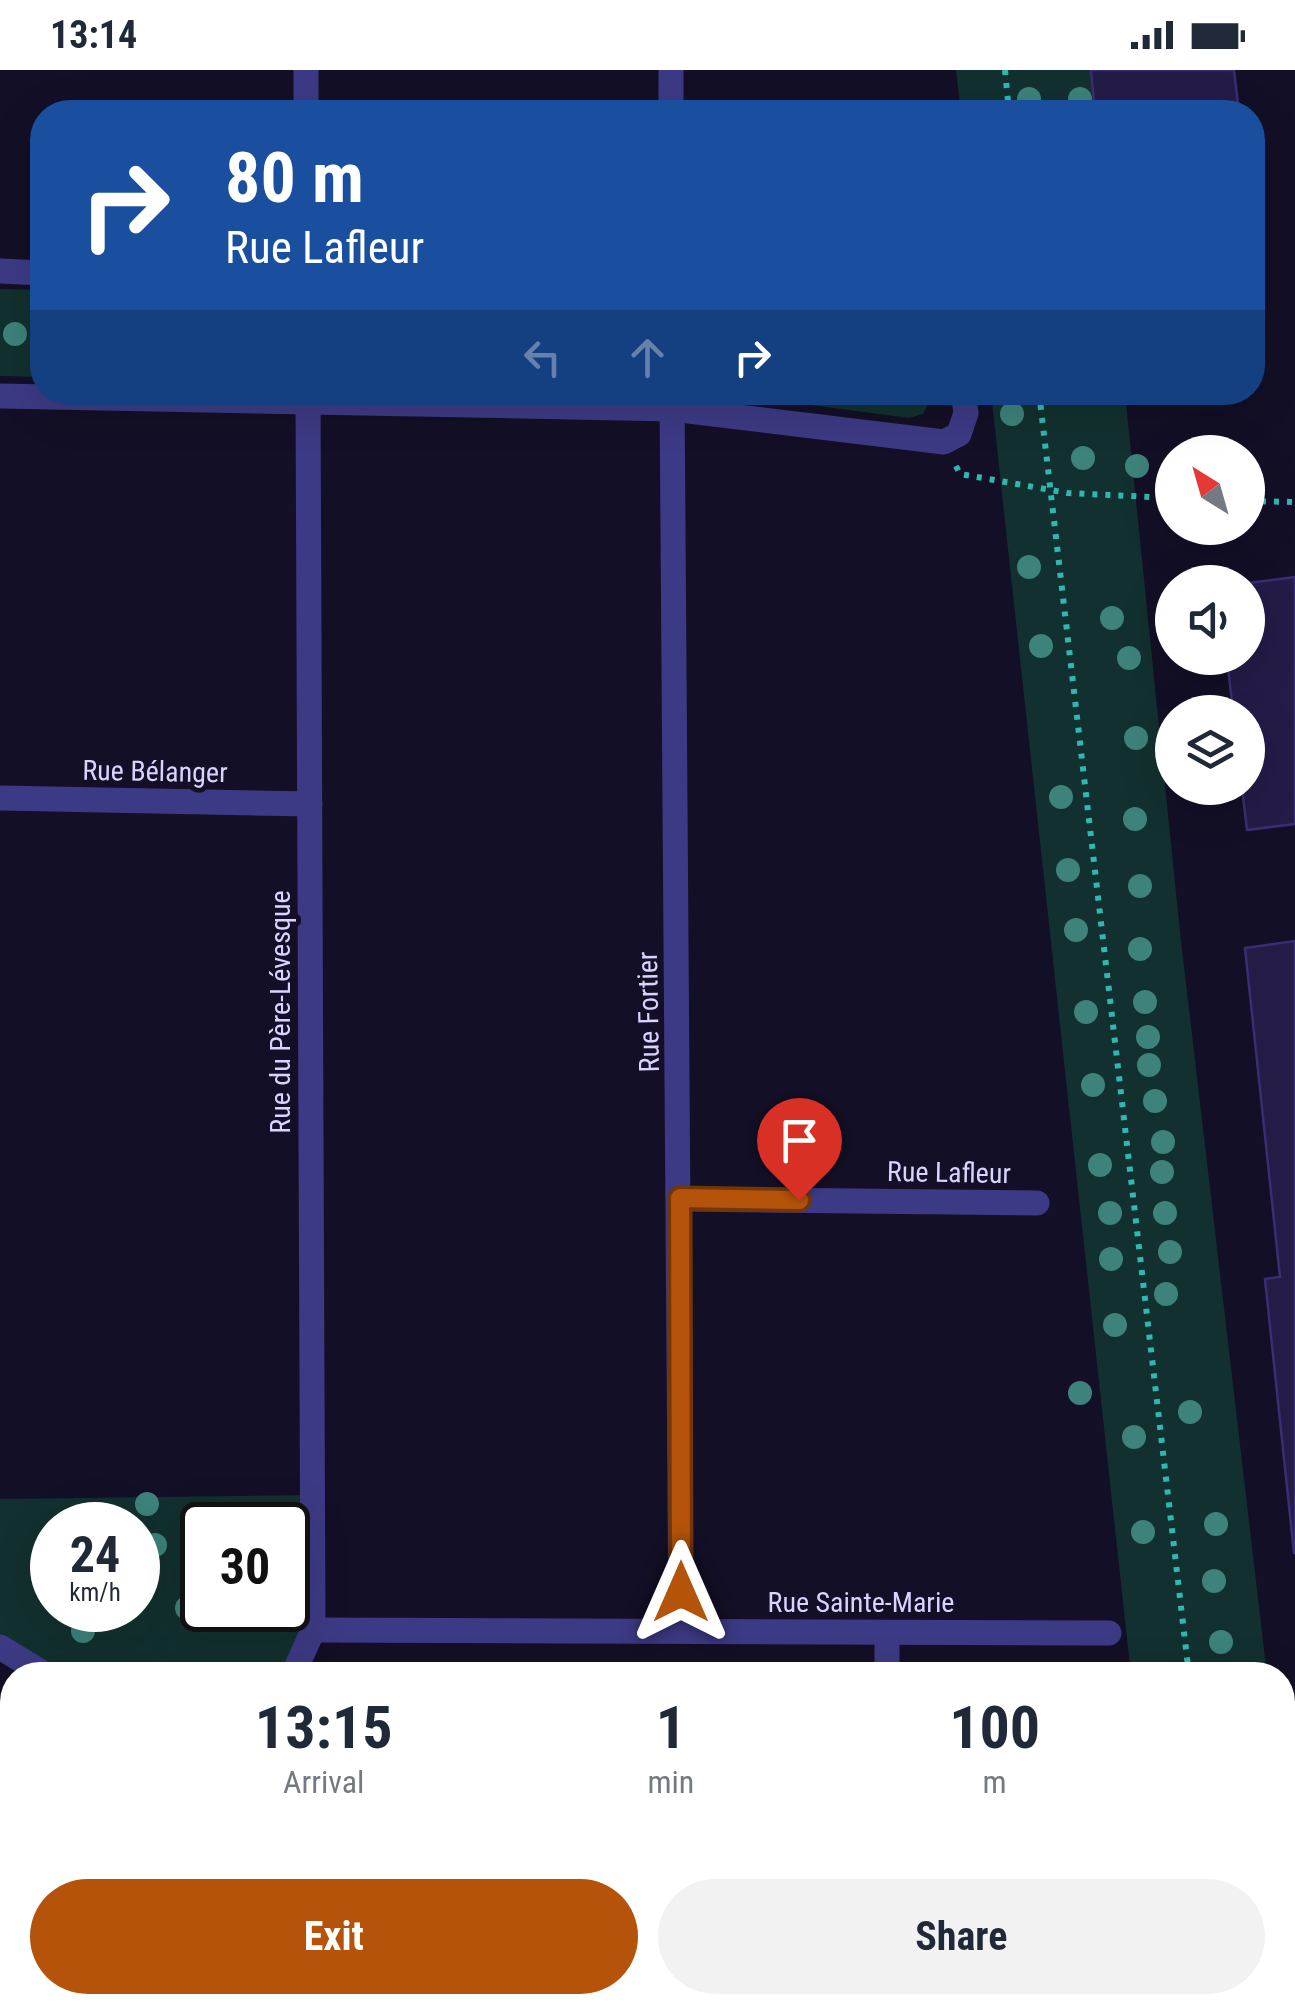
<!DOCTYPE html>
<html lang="en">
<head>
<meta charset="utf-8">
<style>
	:root { --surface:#fff; --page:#f2f2f3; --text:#1f2937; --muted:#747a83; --accent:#b45309 }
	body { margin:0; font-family:"Roboto Condensed",sans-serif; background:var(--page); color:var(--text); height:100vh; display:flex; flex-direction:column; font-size:38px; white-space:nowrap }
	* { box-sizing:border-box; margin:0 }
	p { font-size:32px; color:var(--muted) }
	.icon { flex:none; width:55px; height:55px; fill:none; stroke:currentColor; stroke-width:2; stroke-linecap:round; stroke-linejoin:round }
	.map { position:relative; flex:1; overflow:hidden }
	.side { position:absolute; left:0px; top:1592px; width:1295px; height:352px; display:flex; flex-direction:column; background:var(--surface); border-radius:40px 40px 0 0; box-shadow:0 10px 40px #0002 }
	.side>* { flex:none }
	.hud { position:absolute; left:30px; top:30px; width:1235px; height:305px; border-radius:40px; box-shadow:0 10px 40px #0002; background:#1a4fa0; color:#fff; overflow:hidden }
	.needle { width:65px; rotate:323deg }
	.controls { position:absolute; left:1155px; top:365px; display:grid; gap:20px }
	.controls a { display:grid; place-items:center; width:110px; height:110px; border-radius:50%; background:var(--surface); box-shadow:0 10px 40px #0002; font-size:50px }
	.speed { position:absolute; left:30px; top:1432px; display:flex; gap:20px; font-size:50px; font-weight:700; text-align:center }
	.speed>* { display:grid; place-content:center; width:130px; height:130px; border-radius:50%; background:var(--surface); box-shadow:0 10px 40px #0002; line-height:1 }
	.speed small { font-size:25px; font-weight:400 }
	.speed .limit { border:5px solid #111; border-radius:15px; background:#fff; color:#111 }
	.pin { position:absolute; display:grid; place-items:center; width:85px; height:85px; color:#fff; margin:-102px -42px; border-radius:50% 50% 50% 0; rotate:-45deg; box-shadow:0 0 10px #0007 }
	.pin .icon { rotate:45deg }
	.me { position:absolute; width:110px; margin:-55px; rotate:0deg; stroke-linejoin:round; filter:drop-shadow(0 0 8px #0008) }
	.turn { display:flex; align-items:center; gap:35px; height:210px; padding:0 30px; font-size:45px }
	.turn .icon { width:130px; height:130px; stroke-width:2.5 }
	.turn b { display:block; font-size:70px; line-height:85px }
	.lanes { display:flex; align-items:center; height:95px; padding:0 30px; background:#0003; justify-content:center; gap:50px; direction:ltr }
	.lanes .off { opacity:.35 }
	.eta { display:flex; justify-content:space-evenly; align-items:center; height:170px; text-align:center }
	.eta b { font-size:60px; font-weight:700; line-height:70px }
	.action { display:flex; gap:20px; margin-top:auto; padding:20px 30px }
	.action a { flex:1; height:115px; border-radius:60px; background:var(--accent); color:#fff; font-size:40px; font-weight:700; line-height:115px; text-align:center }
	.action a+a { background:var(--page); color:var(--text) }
	.status { display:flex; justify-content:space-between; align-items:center; height:70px; padding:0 50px; background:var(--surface); direction:ltr }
	.status svg { height:28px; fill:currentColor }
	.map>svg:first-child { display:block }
	.green { fill:#12302f; fill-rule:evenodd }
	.building { fill:#241b47; stroke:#3b2d73; stroke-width:2.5 }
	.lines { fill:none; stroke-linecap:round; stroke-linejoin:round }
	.path { stroke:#2fb8b0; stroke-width:6; stroke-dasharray:5 8; stroke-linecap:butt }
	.street { stroke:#3d3a85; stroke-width:25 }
	.tree { fill:#3d827b }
	.route-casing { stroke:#753606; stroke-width:25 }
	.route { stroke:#b45309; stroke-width:18 }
	.labels { text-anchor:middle; stroke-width:10; stroke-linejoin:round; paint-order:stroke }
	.street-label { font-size:28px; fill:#d9d4ff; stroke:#130f26 }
</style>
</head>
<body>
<div class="status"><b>13:14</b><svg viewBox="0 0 49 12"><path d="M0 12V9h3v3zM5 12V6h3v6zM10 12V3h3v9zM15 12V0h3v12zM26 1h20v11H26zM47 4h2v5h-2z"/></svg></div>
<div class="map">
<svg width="1295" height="1944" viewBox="0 0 1295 1944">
	<rect width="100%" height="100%" fill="#130f26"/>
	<g class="green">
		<polygon points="956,0 1091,0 1095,42 961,42"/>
		<polygon points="0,219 42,220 42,307 0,306"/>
		<polygon points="720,323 934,322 934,323 923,344 909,348"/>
		<polygon points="991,323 1125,323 1180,862 1267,1605 1131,1605"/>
		<path d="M313 1425V1560L293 1605H46L0 1577V1429ZM52 1455H138V1540H52ZM202 1455H288V1540H202Z"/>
		<polygon points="1283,1737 1295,1844 1295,1944 1167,1944 1166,1933 1282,1932"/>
	</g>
	<g class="building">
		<polygon points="1091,0 1234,0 1239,42 1095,42"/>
		<polygon points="1295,507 1295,754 1247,760 1242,718 1248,718 1248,642 1233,642 1227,588 1248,588 1248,513"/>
		<polygon points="1295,871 1295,1483 1294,1483 1265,1209 1280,1207 1245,878"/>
		<polygon points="0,1646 12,1653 12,1759 0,1759"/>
		<rect x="0" y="1787" width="7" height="37"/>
		<polygon points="1084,1932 1134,1932 1134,1939 1084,1937"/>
	</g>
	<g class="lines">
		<g class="path">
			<polyline points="1005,0 1009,42"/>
			<polyline points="1039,322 1189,1605"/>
			<polyline points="956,396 960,404 1068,423 1172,428"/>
			<polyline points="1248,431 1295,432"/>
			<polyline points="1227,1932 1228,1944"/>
		</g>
		<g class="street">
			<polyline points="306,0 306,42"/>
			<polyline points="671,0 671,42"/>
			<polyline points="0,201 42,203"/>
			<polyline points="672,322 681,1561"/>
			<polyline points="0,326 672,339 944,372 959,364 966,343 963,322"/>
			<polyline points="0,728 310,734"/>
			<polyline points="680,1129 1037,1133"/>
			<polyline points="313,1560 1109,1563"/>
			<polyline points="887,1563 887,1605"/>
			<polyline points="0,1577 46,1605"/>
			<polyline points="293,1605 313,1560 308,322"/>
			<polyline points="891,1932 892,1944"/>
			<polyline points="204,1944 204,1932"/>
		</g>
	</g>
	<g class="tree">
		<circle cx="1029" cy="29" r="12"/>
		<circle cx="1080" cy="29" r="12"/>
		<circle cx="15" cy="264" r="12"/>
		<circle cx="1012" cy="344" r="12"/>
		<circle cx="1083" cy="388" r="12"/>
		<circle cx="1137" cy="396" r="12"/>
		<circle cx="1029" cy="497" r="12"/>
		<circle cx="1112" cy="548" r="12"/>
		<circle cx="1041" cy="576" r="12"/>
		<circle cx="1129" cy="588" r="12"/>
		<circle cx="1136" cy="668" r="12"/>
		<circle cx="1061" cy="727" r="12"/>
		<circle cx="1135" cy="749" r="12"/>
		<circle cx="1068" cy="800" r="12"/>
		<circle cx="1140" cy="816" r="12"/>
		<circle cx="1076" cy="860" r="12"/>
		<circle cx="1140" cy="879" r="12"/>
		<circle cx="1145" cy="932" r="12"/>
		<circle cx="1086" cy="942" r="12"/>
		<circle cx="1148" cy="967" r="12"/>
		<circle cx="1149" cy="995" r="12"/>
		<circle cx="1093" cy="1015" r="12"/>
		<circle cx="1155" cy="1031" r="12"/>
		<circle cx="1163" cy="1072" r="12"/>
		<circle cx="1100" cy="1095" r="12"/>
		<circle cx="1162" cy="1102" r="12"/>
		<circle cx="1110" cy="1143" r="12"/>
		<circle cx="1165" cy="1143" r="12"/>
		<circle cx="1170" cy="1182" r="12"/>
		<circle cx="1111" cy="1189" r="12"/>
		<circle cx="1166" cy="1224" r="12"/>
		<circle cx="1115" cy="1255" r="12"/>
		<circle cx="1080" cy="1323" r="12"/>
		<circle cx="1190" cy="1342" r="12"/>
		<circle cx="1134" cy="1367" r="12"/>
		<circle cx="147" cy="1434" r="12"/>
		<circle cx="1216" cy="1454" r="12"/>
		<circle cx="1143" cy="1462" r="12"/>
		<circle cx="155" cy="1475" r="12"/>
		<circle cx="1214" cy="1511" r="12"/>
		<circle cx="187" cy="1538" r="12"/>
		<circle cx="83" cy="1561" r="12"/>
		<circle cx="1221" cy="1572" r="12"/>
	</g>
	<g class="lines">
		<defs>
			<polyline id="route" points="681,1522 680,1128 799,1130"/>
		</defs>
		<use href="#route" class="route-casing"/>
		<use href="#route" class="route"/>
	</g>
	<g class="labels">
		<g class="street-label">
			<text transform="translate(155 701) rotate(1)" y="10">Rue Bélanger</text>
			<text transform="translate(280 942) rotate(-90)" y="10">Rue du Père-Lévesque</text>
			<text transform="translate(648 942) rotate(-91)" y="10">Rue Fortier</text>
			<text transform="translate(949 1102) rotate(1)" y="10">Rue Lafleur</text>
			<text x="861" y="1542">Rue Sainte-Marie</text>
		</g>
	</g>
</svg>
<div class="controls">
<a><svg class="needle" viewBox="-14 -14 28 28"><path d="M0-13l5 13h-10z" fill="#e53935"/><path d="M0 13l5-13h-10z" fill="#747a83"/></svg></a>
<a><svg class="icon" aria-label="sound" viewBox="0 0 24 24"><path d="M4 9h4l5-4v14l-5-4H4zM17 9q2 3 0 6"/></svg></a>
<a><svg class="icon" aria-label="layers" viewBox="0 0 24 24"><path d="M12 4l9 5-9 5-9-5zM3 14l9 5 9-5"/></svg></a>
</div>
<div class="speed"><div>24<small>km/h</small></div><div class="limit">30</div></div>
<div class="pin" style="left:799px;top:1130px;background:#d93025"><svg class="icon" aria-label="arrive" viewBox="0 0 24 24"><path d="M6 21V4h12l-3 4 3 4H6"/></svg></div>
<svg class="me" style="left:681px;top:1522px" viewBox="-20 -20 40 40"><path d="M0-17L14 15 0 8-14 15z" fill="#b45309" stroke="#fff" stroke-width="4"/></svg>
<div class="hud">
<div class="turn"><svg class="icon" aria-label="right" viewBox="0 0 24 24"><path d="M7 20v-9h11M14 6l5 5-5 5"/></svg><div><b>80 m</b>Rue Lafleur</div></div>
<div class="lanes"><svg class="icon off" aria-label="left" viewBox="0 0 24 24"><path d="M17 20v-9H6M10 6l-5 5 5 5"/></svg><svg class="icon off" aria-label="ahead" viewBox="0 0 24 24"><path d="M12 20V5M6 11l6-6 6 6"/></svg><svg class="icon" aria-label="right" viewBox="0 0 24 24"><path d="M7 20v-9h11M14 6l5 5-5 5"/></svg></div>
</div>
<section class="side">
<div class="eta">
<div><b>13:15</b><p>Arrival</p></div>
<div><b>1</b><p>min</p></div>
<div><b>100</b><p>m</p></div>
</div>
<div class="action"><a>Exit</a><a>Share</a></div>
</section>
</div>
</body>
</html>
